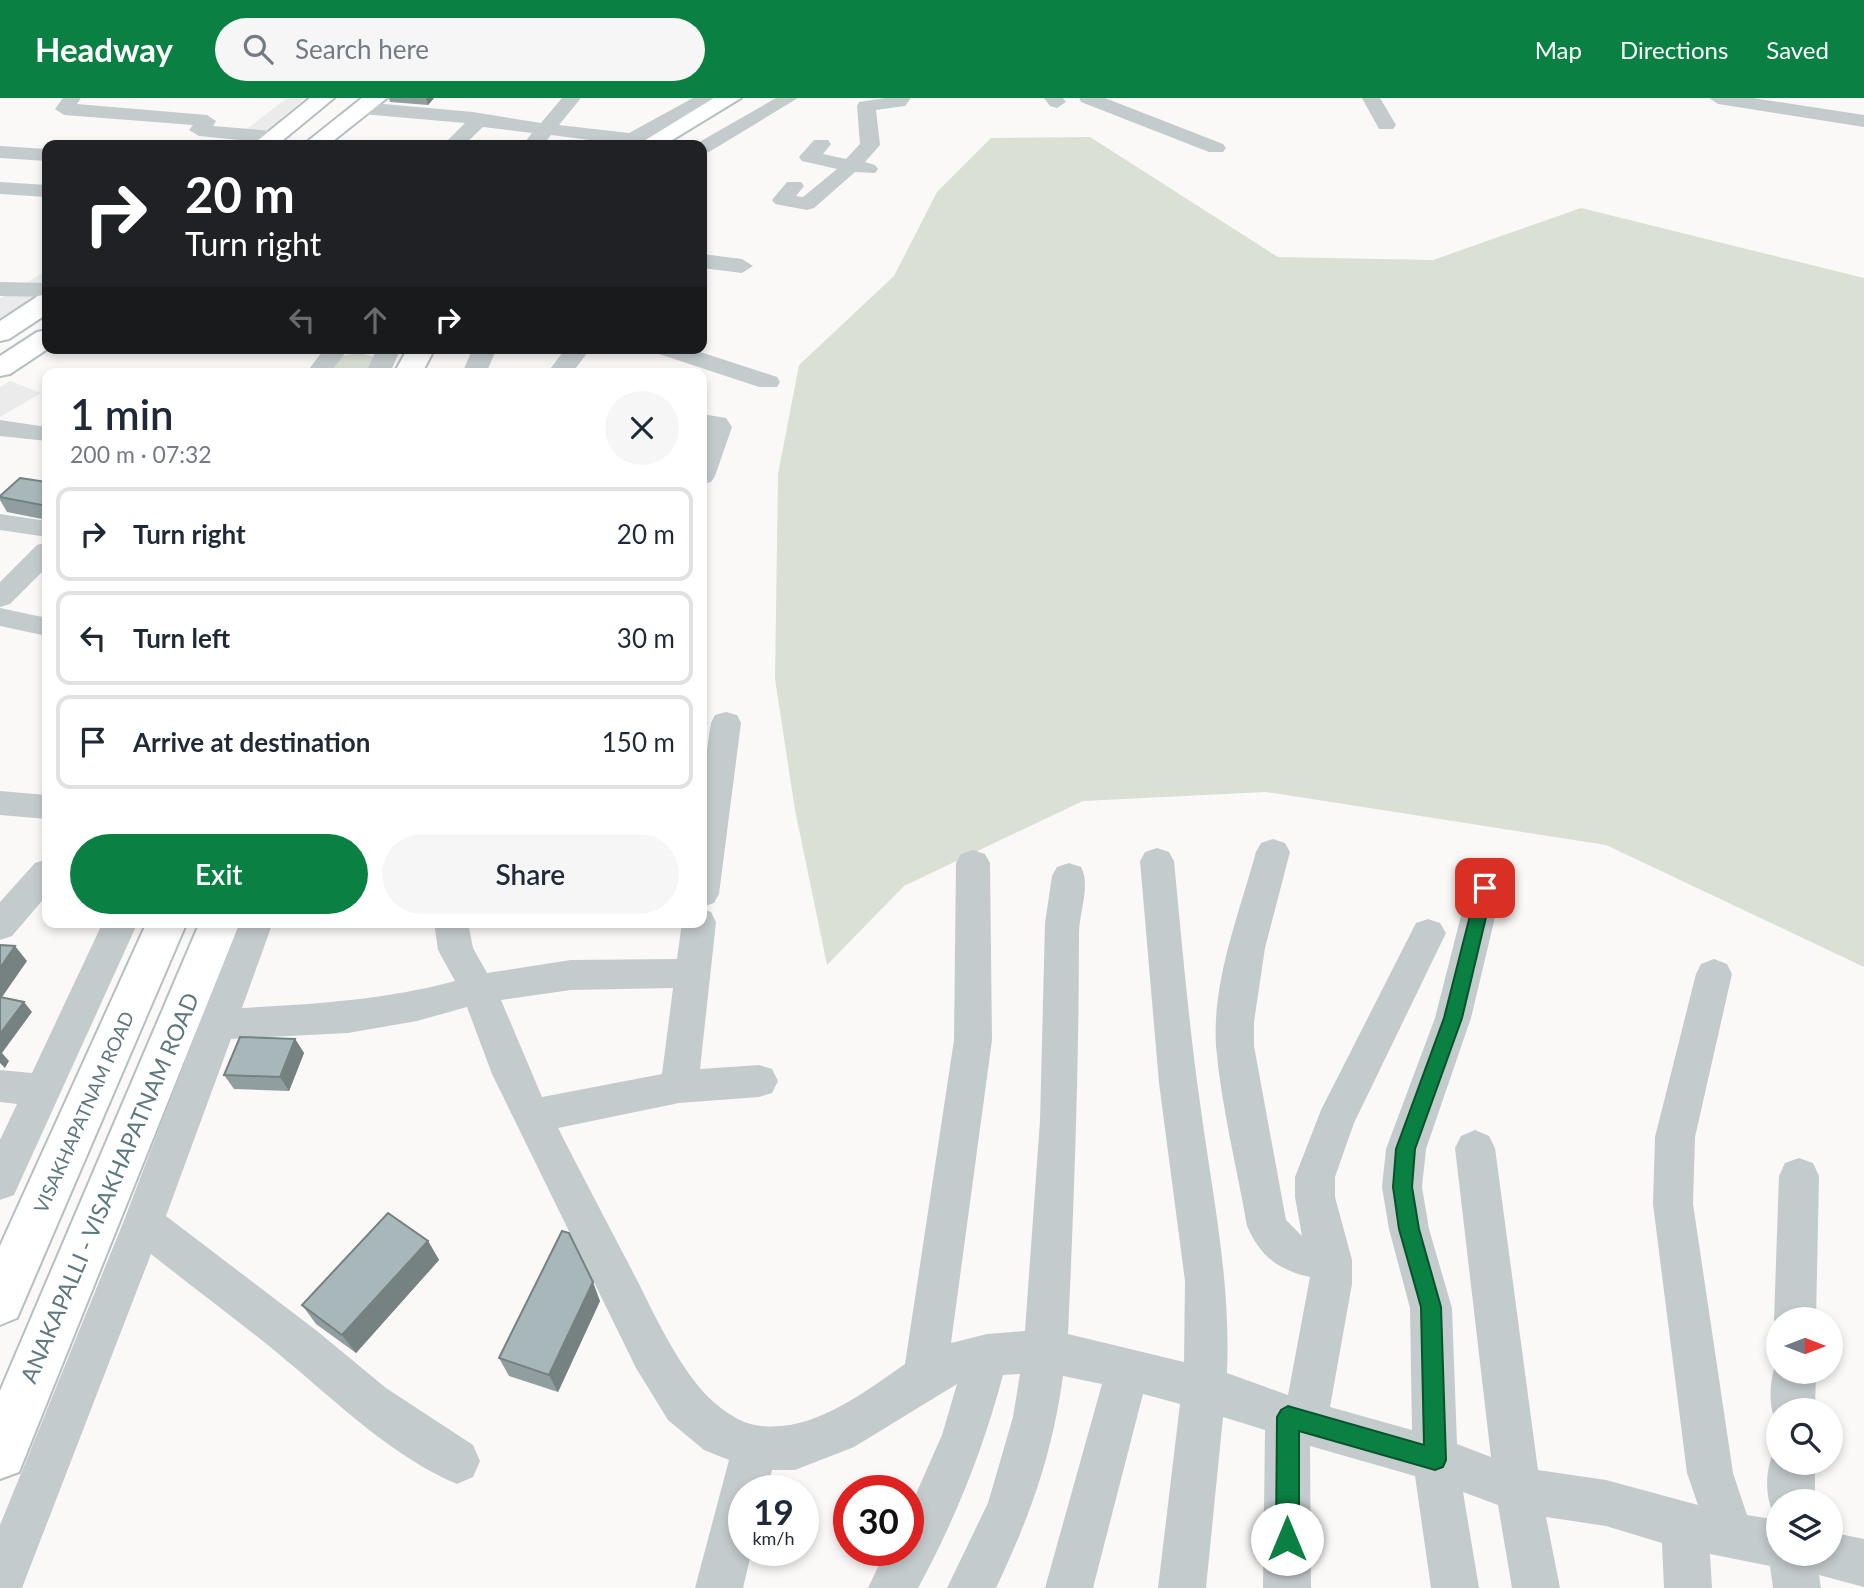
<!DOCTYPE html>
<html lang="en">
<head>
<meta charset="utf-8">
<style>
	:root { --surface:#fff; --page:#f6f6f7; --text:#1f2937; --muted:#747a83; --line:#e0e1e3; --accent:#0b8043 }
	body { margin:0; font-family:Lato,sans-serif; background:var(--page); color:var(--text); height:100vh; display:flex; flex-direction:column; font-size:26px; white-space:nowrap }
	* { box-sizing:border-box; margin:0 }
	p { font-size:23px; color:var(--muted) }
	.icon { flex:none; width:38px; height:38px; fill:none; stroke:currentColor; stroke-width:2; stroke-linecap:round; stroke-linejoin:round }
	.map { position:relative; flex:1; overflow:hidden }
	.panel { position:absolute; left:42px; top:270px; width:665px; height:560px; display:flex; flex-direction:column; background:var(--surface); border-radius:14px; box-shadow:0 4px 10px #0003 }
	.panel>* { flex:none }
	.banner { position:absolute; left:42px; top:42px; width:665px; height:214px; border-radius:14px; box-shadow:0 4px 10px #0003; background:#202124; color:#fff; overflow:hidden }
	.needle { width:46px; rotate:90deg }
	.tools { position:absolute; left:1766px; top:1209px; display:grid; gap:14px }
	.tools a { display:grid; place-items:center; width:77px; height:77px; border-radius:50%; background:var(--surface); box-shadow:0 4px 10px #0003; font-size:35px }
	.speed { position:absolute; left:728px; top:1377px; display:flex; gap:14px; font-size:35px; font-weight:700; text-align:center }
	.speed>* { display:grid; place-content:center; width:91px; height:91px; border-radius:50%; background:var(--surface); box-shadow:0 4px 10px #0003; line-height:1 }
	.speed small { font-size:18px; font-weight:400 }
	.speed .limit { border:10px solid #d22; background:#fff; color:#111 }
	.pin { position:absolute; display:grid; place-items:center; width:60px; height:60px; color:#fff; margin:-30px; border-radius:14px; box-shadow:0 4px 10px #0006 }
	.me { position:absolute; width:77px; margin:-38px; rotate:0deg; stroke-linejoin:round; filter:drop-shadow(0 0 5px #0008) }
	.turn { display:flex; align-items:center; gap:24px; height:147px; padding:0 28px; font-size:32px }
	.turn .icon { width:91px; height:91px; stroke-width:2.5 }
	.turn b { display:block; font-size:49px; line-height:60px }
	.lanes { display:flex; align-items:center; height:66px; padding:0 28px; background:#0003; justify-content:center; gap:35px; direction:ltr }
	.lanes .off { opacity:.35 }
	.round { display:grid; place-items:center; flex:none; width:74px; height:74px; border-radius:37px; background:var(--page) }
	.summary { display:flex; align-items:center; justify-content:space-between; height:119px; padding:0 28px }
	h1 { font-size:42px; font-weight:600; line-height:52px }
	.primary-button { display:flex; gap:14px; margin-top:auto; padding:14px 28px }
	.primary-button a { flex:1; height:80px; border-radius:42px; background:var(--accent); color:#fff; font-size:28px; font-weight:600; line-height:80px; text-align:center }
	.primary-button a+a { background:var(--page); color:var(--text) }
	ul { padding:0; list-style:none }
	li { display:flex; align-items:center; gap:21px; height:94px; margin:0 14px 10px; padding:0 14px; border:4px solid var(--line); border-radius:14px }
	li div { flex:1 }
	li b { display:block; font-size:26px }
	li em { font-style:normal }
	header { display:flex; align-items:center; gap:42px; box-sizing:border-box; height:98px; padding:0 35px; background:var(--accent); color:#fff }
	header strong { font-size:33px }
	nav { display:flex; gap:38px; margin-inline-start:auto; font-size:24px }
	.search { width:490px; height:63px; background:var(--page); display:flex; align-items:center; gap:18px; box-sizing:border-box; padding:0 24px; border-radius:38px; color:var(--muted); font-size:26px }
	.map>svg:first-child { display:block }
	.built { fill:#eaebea }
	.green { fill:#dbe0d5 }
	.lines { fill:none; stroke-linecap:round; stroke-linejoin:round }
	.major-casing { stroke:#b5bec0; stroke-width:4 }
	.minor { fill:#c4cbcd; fill-rule:evenodd }
	.major { fill:#fff; fill-rule:evenodd }
	.wall { fill:#909ea0 }
	.shaded-wall { fill:#768182 }
	.building { fill:#a8b8ba; stroke:#768182; stroke-width:2 }
	.route { fill:#0b8043; stroke:#07532c; stroke-width:2 }
	.labels { text-anchor:middle; stroke-width:7; stroke-linejoin:round; paint-order:stroke }
	.street-label { font-size:19px; fill:#5d787f; stroke:#fff }
	.near-street-label { font-size:23px; fill:#5d787f; stroke:#fff }
</style>
</head>
<body>
<header>
<strong>Headway</strong>
<div class="search"><svg class="icon" aria-label="search" viewBox="0 0 24 24"><circle cx="10" cy="10" r="6"/><path d="M15 15l6 6"/></svg>Search here</div>
<nav><a>Map</a><a>Directions</a><a>Saved</a></nav>
</header>
<div class="map">
<svg width="1864" height="1490" viewBox="0 0 1864 1490">
	<rect width="100%" height="100%" fill="#faf9f7"/>
	<g class="built">
		<polygon points="287,0 305,0 249,47 226,47"/>
		<polygon points="47,172 47,192 0,220 0,201"/>
		<polygon points="10,283 41,295 0,319 0,289"/>
	</g>
	<g class="green">
		<polygon points="1090,39 1278,159 1433,162 1581,110 1864,180 1864,869 1606,747 1266,694 1083,703 904,788 827,867 795,712 775,581 778,376 799,267 894,178 937,94 991,40"/>
		<polygon points="361,255 378,260 370,275 331,275 341,258"/>
	</g>
	<g class="lines">
		<defs>
			<g id="major">
				<polygon points="310,0 334,0 277,47 252,47"/>
				<polygon points="362,0 387,0 328,47 303,47"/>
				<polygon points="714,0 741,0 664,47 637,47"/>
				<polygon points="47,196 47,216 9,241 0,243 0,223 38,198"/>
				<polygon points="47,232 49,250 10,276 0,278 0,258 37,234"/>
				<polygon points="408,250 435,250 422,275 394,275"/>
				<polygon points="147,824 187,824 17,1220 0,1227 0,1148"/>
				<polygon points="200,824 240,824 19,1374 0,1381 0,1293"/>
			</g>
		</defs>
		<use href="#major" class="major-casing"/>
		<g class="minor">
			<polygon points="63,0 81,0 77,6 207,17 216,23 213,28 273,33 283,39 273,45 199,38 189,32 193,27 64,17 55,11"/>
			<polygon points="562,0 581,0 559,27 629,35 693,0 716,0 635,47 611,47 613,45 551,37 543,47 528,47 525,44 532,35 483,29 464,47 443,47 465,25 362,16 353,10 362,4 473,14 541,25"/>
			<polygon points="776,0 798,0 709,54 702,56 702,47 694,47"/>
			<polygon points="885,0 911,0 905,8 876,12 880,47 865,64 875,67 878,71 875,75 855,74 814,110 807,112 775,106 772,102 787,84 801,84 804,88 796,98 803,99 837,71 802,63 799,59 814,42 828,42 831,46 823,56 846,61 860,46 857,8 859,4"/>
			<polygon points="1044,0 1063,0 1066,4 1057,10 1050,8"/>
			<polygon points="1079,0 1105,0 1223,46 1226,50 1223,54 1209,54 1081,4"/>
			<polygon points="1362,0 1380,0 1396,27 1393,31 1379,31"/>
			<polygon points="1709,0 1753,0 1864,17 1864,29 1718,6"/>
			<polygon points="0,48 47,51 47,63 0,60"/>
			<polygon points="0,84 47,87 47,99 0,96"/>
			<polygon points="702,156 742,161 753,168 742,175 702,170"/>
			<polygon points="0,184 47,185 47,199 0,198"/>
			<polygon points="325,250 349,250 330,275 306,275"/>
			<polygon points="377,250 401,250 390,275 366,275"/>
			<polygon points="473,250 497,250 486,275 462,275"/>
			<polygon points="566,250 591,250 572,275 547,275"/>
			<polygon points="652,250 688,250 777,279 780,284 777,289 759,289 656,255"/>
			<polygon points="702,316 726,320 732,329 715,378 711,384 702,386 702,344 707,331 702,330"/>
			<polygon points="0,322 47,329 47,343 0,338"/>
			<polygon points="0,416 47,423 47,439 0,432"/>
			<polygon points="47,444 47,469 10,506 0,509 0,484 37,447"/>
			<polygon points="0,510 47,520 47,538 0,528"/>
			<polygon points="726,614 737,617 741,625 719,796 714,805 702,809 702,684 711,625 715,617"/>
			<polygon points="0,693 47,697 47,721 0,717"/>
			<path d="M1273 741 1285 745 1290 754 1265 850 1254 924V948L1286 1122 1302 1138 1295 1099V1079L1321 1012 1416 825 1428 821 1440 825 1446 835 1354 1025 1335 1079V1099L1352 1162V1186L1330 1309 1412 1332 1410 1210 1389 1131 1382 1089 1386 1051 1435 920 1468 790 1473 781 1485 777 1497 781 1502 790 1471 920 1426 1051 1422 1089 1429 1131 1452 1210 1457 1346 1491 1359 1455 1050 1461 1038 1475 1032 1489 1038 1495 1050 1538 1372 1606 1382 1698 1407 1687 1375 1653 1106 1655 1039 1696 876 1701 866 1714 861 1727 866 1732 876 1695 1039 1693 1106 1733 1375 1747 1417 1778 1422V1456H1830V1434L1864 1441V1489L1819 1477 1821 1490H1773L1770 1468 1710 1456 1712 1490H1664L1662 1445 1606 1428 1546 1419 1560 1490H1512L1498 1407 1463 1394 1479 1490H1431L1415 1378 1310 1348 1311 1490H1263L1265 1332 1223 1319 1206 1490H1158L1180 1306 1143 1296 1093 1490H1045L1102 1286 1063 1278C1052 1358 1030 1418 996 1490H947L988 1405 1013 1319 1020 1276 1003 1277C983 1352 955 1422 918 1490H868L886 1452H908V1414L942 1337 957 1286 854 1349 795 1372H772L767 1393H744V1452H752L743 1490H695L729 1362 704 1352 668 1322 636 1270 492 976 467 909 417 923 348 935 231 941 166 1118 317 1233 386 1290 473 1347 480 1363 473 1379 457 1386C393 1359 340 1307 287 1263 243 1226 196 1192 151 1156L22 1490H0V1427L123 1125 238 824H273L242 910C315 906 384 902 455 883L438 852 434 824H468L473 850 487 875 571 862 677 861 682 824H702V811L711 814 716 824 700 971 759 967 772 971 778 983 772 995 759 999 679 1005 558 1030C584 1081 611 1132 637 1182 655 1218 673 1257 699 1289 711 1304 736 1324 755 1327 810 1337 863 1295 905 1266L954 942 956 765 961 756 973 752 985 756 990 765 992 942 951 1245 987 1236 1025 1233 1040 1023 1045 825 1052 778 1057 769 1069 765 1081 769C1091 787 1079 815 1079 836 1079 970 1074 1103 1068 1236L1184 1264 1185 1183 1159 985 1140 763 1145 754 1157 750 1169 754 1174 763C1182 846 1189 929 1201 1012 1213 1100 1231 1185 1227 1275L1288 1297 1310 1179C1278 1172 1260 1158 1247 1128 1237 1070 1221 1007 1216 948 1212 883 1239 816 1256 754L1261 745ZM673 890 662 976 542 999 501 902 571 892Z"/>
			<polygon points="47,761 47,797 12,838 0,842 0,804 35,765"/>
			<polygon points="103,824 138,824 14,1097 0,1102 0,1042 17,1006 0,1004 0,972 32,975"/>
			<polygon points="1799,1060 1813,1065 1819,1078 1816,1222 1778,1222 1778,1232 1774,1222 1779,1078 1785,1065"/>
			<path d="M1778 1260V1274H1816L1815 1312H1778V1328C1767 1308 1769 1281 1778 1260Z"/>
			<path d="M1778 1348V1365H1815V1404H1778V1421C1763 1406 1764 1364 1778 1348Z"/>
		</g>
		<use href="#major" class="major"/>
	</g>
	<g class="wall">
		<polygon points="389,0 434,0 428,7 390,4"/>
		<polygon points="293,250 321,250 319,252"/>
		<polygon points="47,384 47,422 7,414 0,402 0,398"/>
		<polygon points="295,941 304,955 289,993 234,991 224,977"/>
		<polygon points="428,1143 439,1162 356,1255 316,1226 302,1207"/>
		<polygon points="600,1203 558,1294 509,1278 499,1260"/>
	</g>
	<g class="shaded-wall">
		<polygon points="426,0 434,0 428,7"/>
		<polygon points="15,848 27,863 0,902 0,870"/>
		<polygon points="24,904 32,914 2,955 9,963 5,970 0,965 0,936"/>
		<polygon points="295,941 304,955 289,993 280,979"/>
		<polygon points="428,1143 439,1162 356,1255 342,1237"/>
		<polygon points="593,1184 600,1203 558,1294 549,1277"/>
	</g>
	<g class="building">
		<polygon points="20,380 47,384 47,408 0,399 0,398"/>
		<polygon points="0,847 15,848 0,870"/>
		<polygon points="0,899 24,904 0,936"/>
		<polygon points="240,939 295,941 280,979 224,977"/>
		<polygon points="388,1115 428,1143 342,1237 302,1207"/>
		<polygon points="562,1133 569,1135 593,1184 549,1277 499,1260"/>
	</g>
	<polygon class="route" points="1485,784 1493,790 1462,920 1415,1051 1412,1089 1419,1131 1441,1209 1446,1362 1443,1369 1435,1372 1299,1333 1299,1441 1295,1449 1287,1452 1279,1449 1276,1441 1277,1319 1281,1312 1288,1308 1424,1347 1421,1209 1399,1131 1393,1089 1396,1051 1444,920 1477,790"/>
	<g class="labels">
		<g class="street-label">
			<text transform="translate(84 1014) rotate(-66)" y="7">VISAKHAPATNAM ROAD</text>
		</g>
		<g class="near-street-label">
			<text transform="translate(110 1090) rotate(-67)" y="8">ANAKAPALLI - VISAKHAPATNAM ROAD</text>
		</g>
	</g>
</svg>
<div class="tools">
<a><svg class="needle" viewBox="-14 -14 28 28"><path d="M0-13l5 13h-10z" fill="#e53935"/><path d="M0 13l5-13h-10z" fill="#747a83"/></svg></a>
<a><svg class="icon" aria-label="search" viewBox="0 0 24 24"><circle cx="10" cy="10" r="6"/><path d="M15 15l6 6"/></svg></a>
<a><svg class="icon" aria-label="layers" viewBox="0 0 24 24"><path d="M12 4l9 5-9 5-9-5zM3 14l9 5 9-5"/></svg></a>
</div>
<div class="speed"><div>19<small>km/h</small></div><div class="limit">30</div></div>
<div class="pin" style="left:1485px;top:790px;background:#d93025"><svg class="icon" aria-label="arrive" viewBox="0 0 24 24"><path d="M6 21V4h12l-3 4 3 4H6"/></svg></div>
<svg class="me" style="left:1287px;top:1441px" viewBox="-20 -20 40 40"><circle r="19" fill="#fff"/><path d="M0-13L10 11 0 6-10 11z" fill="#0b8043"/></svg>
<div class="banner">
<div class="turn"><svg class="icon" aria-label="right" viewBox="0 0 24 24"><path d="M7 20v-9h11M14 6l5 5-5 5"/></svg><div><b>20 m</b>Turn right</div></div>
<div class="lanes"><svg class="icon off" aria-label="left" viewBox="0 0 24 24"><path d="M17 20v-9H6M10 6l-5 5 5 5"/></svg><svg class="icon off" aria-label="ahead" viewBox="0 0 24 24"><path d="M12 20V5M6 11l6-6 6 6"/></svg><svg class="icon" aria-label="right" viewBox="0 0 24 24"><path d="M7 20v-9h11M14 6l5 5-5 5"/></svg></div>
</div>
<section class="panel">
<div class="summary"><div><h1>1 min</h1><p>200 m · 07:32</p></div><a class="round"><svg class="icon" aria-label="close" viewBox="0 0 24 24"><path d="M6 6l12 12M18 6L6 18"/></svg></a></div>
<ul>
<li><svg class="icon" aria-label="right" viewBox="0 0 24 24"><path d="M7 20v-9h11M14 6l5 5-5 5"/></svg><div><b>Turn right</b></div><em>20 m</em></li>
<li><svg class="icon" aria-label="left" viewBox="0 0 24 24"><path d="M17 20v-9H6M10 6l-5 5 5 5"/></svg><div><b>Turn left</b></div><em>30 m</em></li>
<li><svg class="icon" aria-label="arrive" viewBox="0 0 24 24"><path d="M6 21V4h12l-3 4 3 4H6"/></svg><div><b>Arrive at destination</b></div><em>150 m</em></li>
</ul>
<div class="primary-button"><a>Exit</a><a>Share</a></div>
</section>
</div>
</body>
</html>
